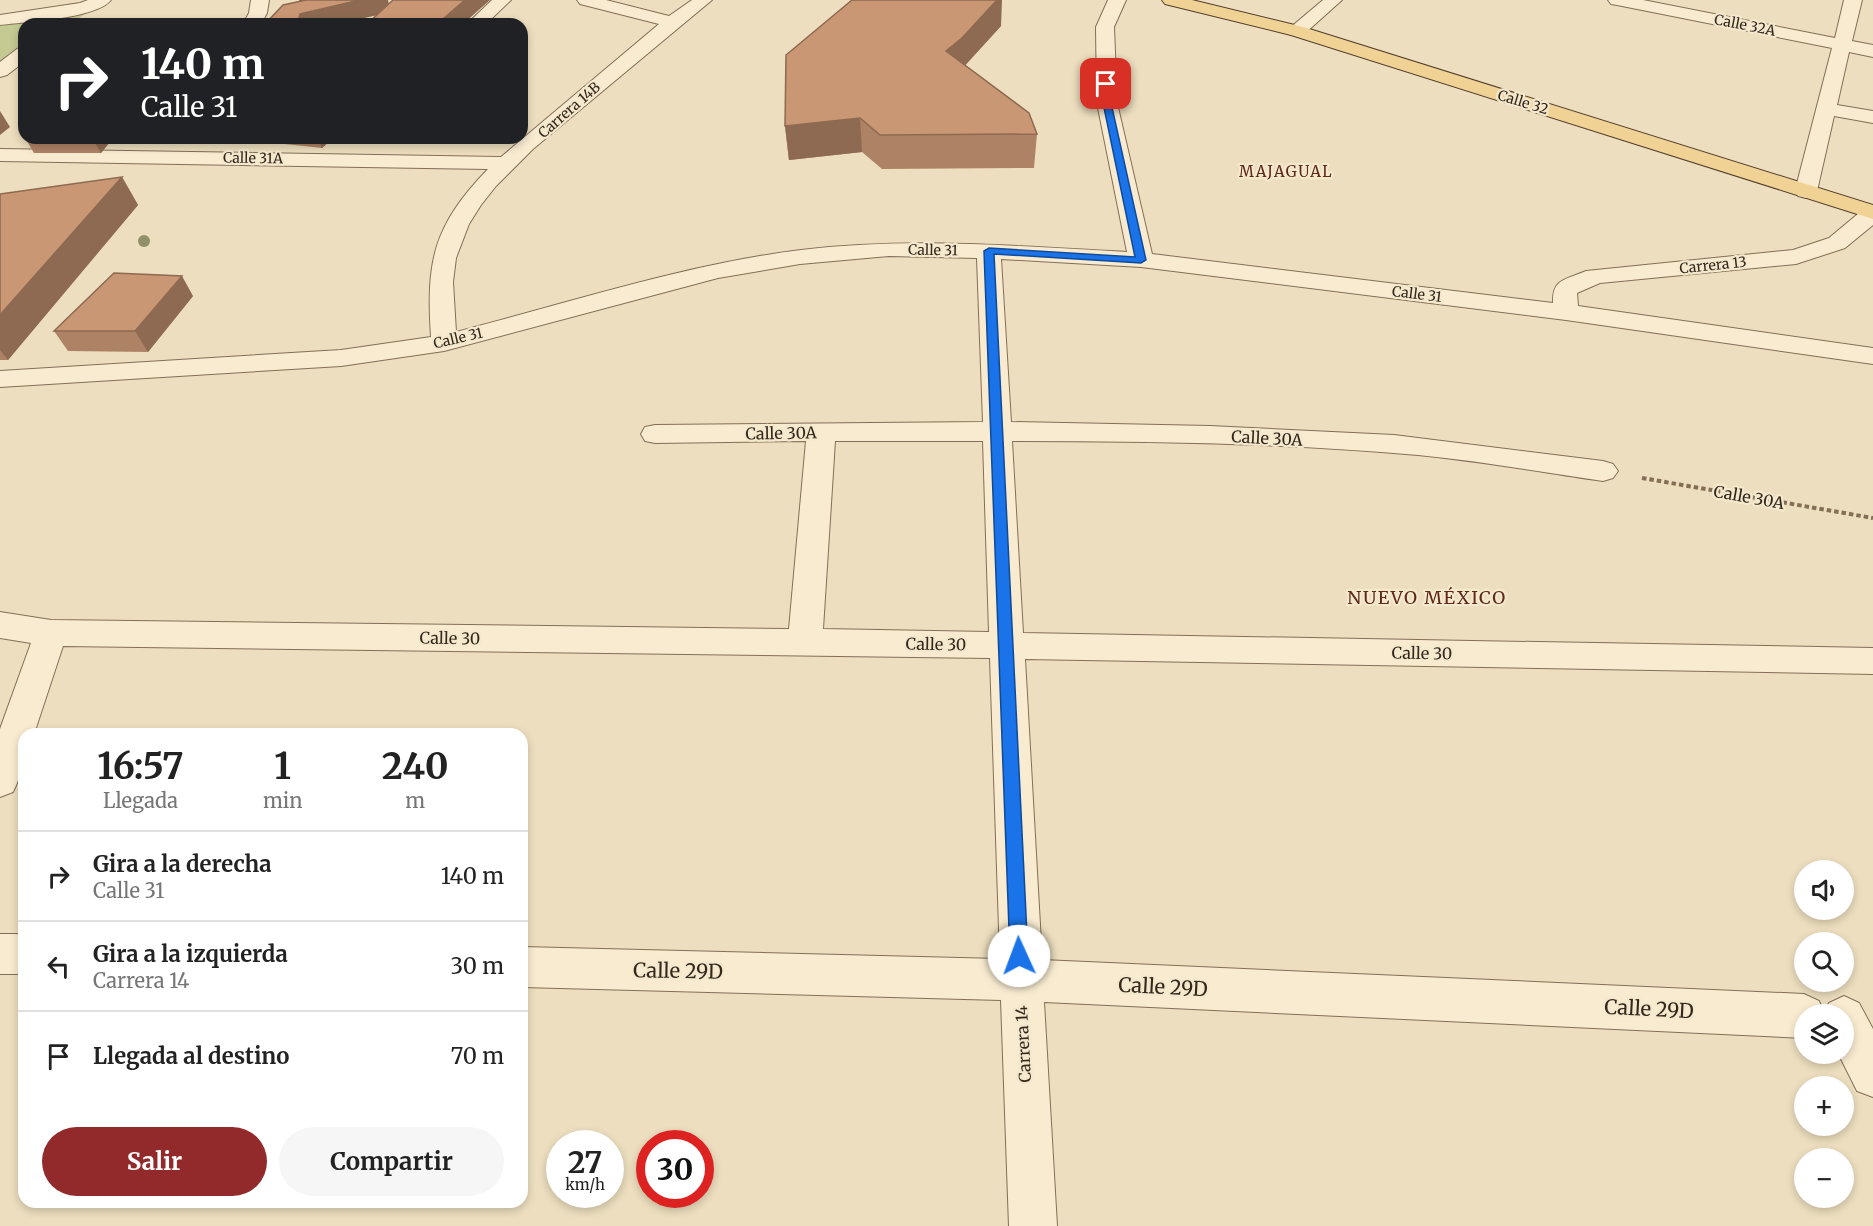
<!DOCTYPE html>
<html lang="es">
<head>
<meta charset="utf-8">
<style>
	:root { --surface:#fff; --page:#f6f6f6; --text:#222; --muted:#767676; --line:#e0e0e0; --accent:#92292b }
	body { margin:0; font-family:Merriweather,serif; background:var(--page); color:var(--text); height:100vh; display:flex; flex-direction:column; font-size:22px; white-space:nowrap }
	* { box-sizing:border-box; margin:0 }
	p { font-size:20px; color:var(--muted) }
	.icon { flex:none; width:33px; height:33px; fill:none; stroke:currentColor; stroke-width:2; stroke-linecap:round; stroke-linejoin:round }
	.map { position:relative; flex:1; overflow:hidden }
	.side { position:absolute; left:18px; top:728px; width:510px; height:480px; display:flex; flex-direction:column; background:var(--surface); border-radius:18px; box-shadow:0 3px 9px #0003 }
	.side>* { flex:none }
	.banner { position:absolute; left:18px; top:18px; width:510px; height:126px; border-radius:18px; box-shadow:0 3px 9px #0003; background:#202124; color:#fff; overflow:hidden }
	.fabs { position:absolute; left:1794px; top:860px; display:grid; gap:12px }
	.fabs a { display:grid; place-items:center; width:60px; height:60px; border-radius:50%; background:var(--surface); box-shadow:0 3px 9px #0003; font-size:30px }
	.speed { position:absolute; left:546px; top:1130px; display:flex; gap:12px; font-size:30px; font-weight:700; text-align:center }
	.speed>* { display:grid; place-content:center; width:78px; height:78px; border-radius:50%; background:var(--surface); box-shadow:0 3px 9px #0003; line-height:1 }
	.speed small { font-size:15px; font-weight:400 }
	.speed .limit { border:9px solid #d22; background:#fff; color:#111 }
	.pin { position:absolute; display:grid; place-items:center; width:51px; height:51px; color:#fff; margin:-26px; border-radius:12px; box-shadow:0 3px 9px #0006 }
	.me { position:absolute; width:66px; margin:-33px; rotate:358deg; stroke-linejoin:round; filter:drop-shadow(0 0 4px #0008) }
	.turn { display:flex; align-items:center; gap:21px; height:126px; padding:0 24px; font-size:27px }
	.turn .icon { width:78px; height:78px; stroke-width:2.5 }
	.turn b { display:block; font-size:42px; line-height:51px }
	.eta { display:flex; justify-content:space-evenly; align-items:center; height:102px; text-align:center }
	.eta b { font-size:36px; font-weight:700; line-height:42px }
	.cta { display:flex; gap:12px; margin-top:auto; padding:12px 24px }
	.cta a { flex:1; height:69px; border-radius:36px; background:var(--accent); color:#fff; font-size:24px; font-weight:700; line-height:69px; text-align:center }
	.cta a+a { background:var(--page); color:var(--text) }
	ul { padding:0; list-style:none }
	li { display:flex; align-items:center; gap:18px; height:90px; padding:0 24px; border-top:2px solid var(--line) }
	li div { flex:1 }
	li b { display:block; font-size:22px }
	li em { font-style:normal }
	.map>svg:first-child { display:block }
	.green { fill:#c4ca92 }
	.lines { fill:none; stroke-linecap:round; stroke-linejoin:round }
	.minor-casing { stroke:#846e57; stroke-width:2 }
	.major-casing { stroke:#513d2c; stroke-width:2 }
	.path { stroke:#846e57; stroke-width:4; stroke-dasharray:4.5 3; stroke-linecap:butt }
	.minor { fill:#f8ebd0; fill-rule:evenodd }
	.major { fill:#f0d295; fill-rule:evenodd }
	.tree { fill:#909069 }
	.wall { fill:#ae8264 }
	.shaded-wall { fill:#8d6a51 }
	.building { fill:#ca9774; stroke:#8d6a51; stroke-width:1.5 }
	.route { fill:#1a73e8; stroke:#114b97; stroke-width:1.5 }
	.labels { text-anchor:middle; stroke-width:4.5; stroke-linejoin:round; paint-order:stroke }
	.far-street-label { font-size:14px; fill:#34271c; stroke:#f4e8cd }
	.far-neighbourhood-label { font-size:15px; letter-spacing:1.5px; fill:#5f291c; stroke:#f4e8cd }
	.street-label { font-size:16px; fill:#34271c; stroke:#f4e8cd }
	.neighbourhood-label { font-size:18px; letter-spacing:1.5px; fill:#5f291c; stroke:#f4e8cd }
	.near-street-label { font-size:20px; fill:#34271c; stroke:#f4e8cd }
</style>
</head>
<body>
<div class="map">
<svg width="1873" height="1226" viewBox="0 0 1873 1226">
	<rect width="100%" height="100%" fill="#ecdebe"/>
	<polygon class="green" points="95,7 70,24 24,24 24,55 0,71 0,21"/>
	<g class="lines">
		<defs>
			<g id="minor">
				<path d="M88 0H111C96 19 24 22 0 25V15L80 3Z"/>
				<polygon points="251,0 269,0 267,13 261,24 243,24 249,13"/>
				<polygon points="492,0 511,0 486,24 467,24"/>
				<path d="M577 0H606L669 16 692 0H712L533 149 496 186 481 205 469 224 456 258 453 282 456 332C568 303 687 264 801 250 910 237 1018 246 1127 252L1097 103 1096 27 1108 0H1126L1114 27 1117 103 1152 254 1553 303C1552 278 1566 280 1586 271L1793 250 1829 238 1865 208 1873 206V225L1845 248 1796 264 1600 283 1577 293 1578 306 1873 348V364L1566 320 1141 267 1001 259 1011 422 1210 426 1394 435 1603 461 1613 464 1618 471 1613 478 1603 481C1541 472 1480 461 1418 455 1283 443 1147 441 1012 441L1023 633 1873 648V674L1025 659 1042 960 1804 994 1819 1001 1824 1013 1829 1003 1844 996 1859 1003 1873 1029V1097L1857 1091 1838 1053H1844V1014H1804V1038L1044 1002 1057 1226H1009L1001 1000 522 987V947L1000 959 990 658 63 646 34 734H24C24 756 23 772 13 792L0 797V729L31 643 0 638V612L51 620 789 629 806 441 655 443 645 441 641 434 645 427 655 425 983 422 977 258 889 256 800 264 718 278 444 351 341 366 0 387V371L341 350 431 337C426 261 433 226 488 169L0 161V149L501 157 659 24 580 4ZM835 441H983L989 632 823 629Z"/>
				<polygon points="1323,0 1342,0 1303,35 1291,35 1288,31 1291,27"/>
				<polygon points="1608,0 1643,0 1835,38 1844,0 1862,0 1852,41 1873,45 1873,57 1849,52 1837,105 1873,111 1873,123 1834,116 1817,191 1814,196 1806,198 1798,196 1795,191 1832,48 1617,5 1611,4"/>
				<polygon points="24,47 24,62 7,75 0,77 0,62 17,49"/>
				<rect x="0" y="934" width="24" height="40"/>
			</g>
			<polygon id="major" points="1162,0 1192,0 1303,27 1873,205 1873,219 1291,35 1165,4"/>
		</defs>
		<use href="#minor" class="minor-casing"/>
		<use href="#major" class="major-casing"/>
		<polyline class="path" points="1642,478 1873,518"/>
		<use href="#minor" class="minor"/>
		<use href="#major" class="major"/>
	</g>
	<circle class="tree" cx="144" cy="241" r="6"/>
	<g class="wall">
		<polygon points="1001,26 965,65 1037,134 1034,168 882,169 862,152 789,160 785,126"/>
		<polygon points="25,138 113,138 101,153 34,153"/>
		<polygon points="265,138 333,138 322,148 266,142"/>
		<polygon points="122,177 138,205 8,360 0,360 0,194"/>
		<polygon points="193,296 148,352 68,351 54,331"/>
	</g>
	<g class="shaded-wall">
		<polygon points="299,0 388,0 391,12 338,24 302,24 299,18 300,14 304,13"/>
		<polygon points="465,0 490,0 463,24 437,24"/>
		<polygon points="997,0 1002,0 1001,26 961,70 946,51"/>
		<polygon points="0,111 10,127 0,135"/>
		<polygon points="860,118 862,152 789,160 785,126"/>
		<polygon points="92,138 113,138 101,153"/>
		<polygon points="318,138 333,138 322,148"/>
		<polygon points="122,177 138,205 8,360 0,350 0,315"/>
		<polygon points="182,276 193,296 148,352 135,331"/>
	</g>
	<g class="building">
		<polygon points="306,0 360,0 300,14 299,18 336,18 330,24 265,24 283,5"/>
		<polygon points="393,0 465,0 437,24 367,24"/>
		<polygon points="852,0 997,0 962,38 946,51 1029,113 1037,134 880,135 860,118 785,126 786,55"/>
		<polygon points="122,177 0,315 0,194"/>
		<polygon points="114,273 182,276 135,331 54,331"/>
	</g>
	<polygon class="route" points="1106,82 1110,84 1111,103 1146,260 1141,263 994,254 1028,956 1025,962 1019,964 1013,962 1010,956 984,251 989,248 1135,257 1103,103 1102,84"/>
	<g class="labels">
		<g class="far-street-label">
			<text transform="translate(1745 25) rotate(11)" y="5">Calle 32A</text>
			<text transform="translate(1523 102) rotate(17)" y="5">Calle 32</text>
			<text transform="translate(569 110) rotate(-41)" y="5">Carrera 14B</text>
			<text transform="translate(253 158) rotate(1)" y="5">Calle 31A</text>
			<text transform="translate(933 250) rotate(1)" y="5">Calle 31</text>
			<text transform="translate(1713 265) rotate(-6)" y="5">Carrera 13</text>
			<text transform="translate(1417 294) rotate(7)" y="5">Calle 31</text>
			<text transform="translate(458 338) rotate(-13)" y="5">Calle 31</text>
		</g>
		<g class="far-neighbourhood-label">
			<text x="1286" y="177">MAJAGUAL</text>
		</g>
		<g class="street-label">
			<text transform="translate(781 433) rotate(-1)" y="6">Calle 30A</text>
			<text transform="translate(1267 438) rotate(3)" y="6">Calle 30A</text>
			<text transform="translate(1749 497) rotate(10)" y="6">Calle 30A</text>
			<text transform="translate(450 638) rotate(1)" y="6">Calle 30</text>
			<text transform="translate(936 644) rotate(1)" y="6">Calle 30</text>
			<text transform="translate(1422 653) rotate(1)" y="6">Calle 30</text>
			<text transform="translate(1023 1044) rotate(-93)" y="6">Carrera 14</text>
		</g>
		<g class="neighbourhood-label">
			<text x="1427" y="604">NUEVO MÉXICO</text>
		</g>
		<g class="near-street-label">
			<text transform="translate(678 971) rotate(1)" y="7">Calle 29D</text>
			<text transform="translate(1163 987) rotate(3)" y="7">Calle 29D</text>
			<text transform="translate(1649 1009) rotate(3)" y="7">Calle 29D</text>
		</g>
	</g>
</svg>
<div class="fabs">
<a><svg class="icon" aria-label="sound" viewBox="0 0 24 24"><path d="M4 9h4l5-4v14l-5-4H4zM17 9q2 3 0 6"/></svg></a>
<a><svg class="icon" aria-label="search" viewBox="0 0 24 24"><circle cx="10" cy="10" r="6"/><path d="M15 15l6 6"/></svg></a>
<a><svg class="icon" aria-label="layers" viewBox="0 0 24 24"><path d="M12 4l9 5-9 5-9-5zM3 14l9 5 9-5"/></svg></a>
<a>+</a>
<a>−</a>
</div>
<div class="speed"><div>27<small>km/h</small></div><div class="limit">30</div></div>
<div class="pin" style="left:1106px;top:84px;background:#d93025"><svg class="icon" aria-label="arrive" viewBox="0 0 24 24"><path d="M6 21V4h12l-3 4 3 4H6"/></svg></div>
<svg class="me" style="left:1019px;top:956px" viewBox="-20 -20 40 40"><circle r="19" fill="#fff"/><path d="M0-13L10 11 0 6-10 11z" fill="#1a73e8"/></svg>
<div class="banner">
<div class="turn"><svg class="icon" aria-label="right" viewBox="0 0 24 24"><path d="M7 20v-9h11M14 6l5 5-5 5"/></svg><div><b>140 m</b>Calle 31</div></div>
</div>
<section class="side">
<div class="eta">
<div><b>16:57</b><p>Llegada</p></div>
<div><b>1</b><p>min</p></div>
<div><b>240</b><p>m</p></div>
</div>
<ul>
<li><svg class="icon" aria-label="right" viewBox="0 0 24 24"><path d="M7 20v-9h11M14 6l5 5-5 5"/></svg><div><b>Gira a la derecha</b><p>Calle 31</p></div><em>140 m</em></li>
<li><svg class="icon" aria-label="left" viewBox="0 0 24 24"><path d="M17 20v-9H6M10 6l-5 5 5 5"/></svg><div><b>Gira a la izquierda</b><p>Carrera 14</p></div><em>30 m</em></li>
<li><svg class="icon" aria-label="arrive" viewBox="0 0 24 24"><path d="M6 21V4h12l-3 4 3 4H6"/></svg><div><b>Llegada al destino</b></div><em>70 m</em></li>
</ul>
<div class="cta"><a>Salir</a><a>Compartir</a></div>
</section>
</div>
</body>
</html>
